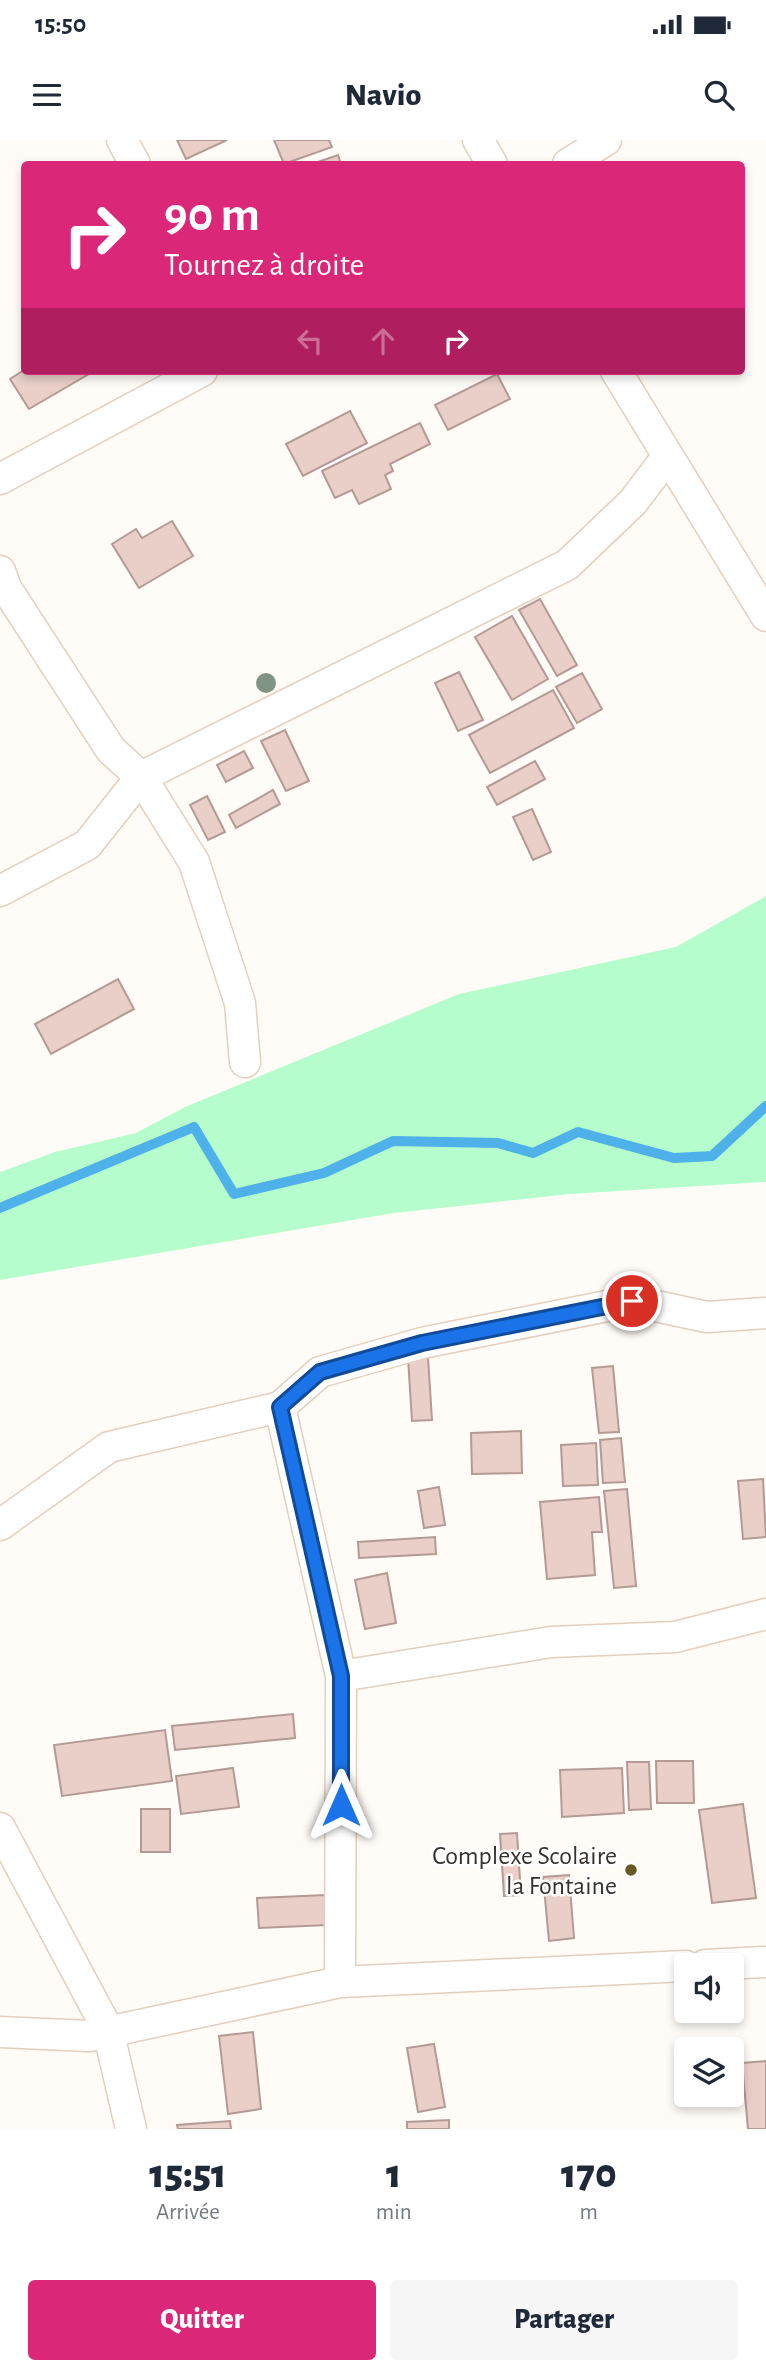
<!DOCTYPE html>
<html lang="fr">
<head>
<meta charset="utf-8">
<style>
	:root { --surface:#fff; --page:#f6f6f7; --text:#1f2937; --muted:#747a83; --accent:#db2777 }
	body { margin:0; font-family:"Alegreya Sans",sans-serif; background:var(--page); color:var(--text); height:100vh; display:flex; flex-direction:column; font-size:26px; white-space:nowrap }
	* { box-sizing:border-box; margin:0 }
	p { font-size:23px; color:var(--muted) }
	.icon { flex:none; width:38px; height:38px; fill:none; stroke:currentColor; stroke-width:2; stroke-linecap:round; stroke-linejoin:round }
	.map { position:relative; height:1989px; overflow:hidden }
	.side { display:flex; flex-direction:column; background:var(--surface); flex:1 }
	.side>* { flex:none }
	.banner { position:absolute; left:21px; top:21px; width:724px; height:214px; border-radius:7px; box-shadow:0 4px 10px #0003; background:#db2777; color:#fff; overflow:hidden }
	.buttons { position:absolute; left:674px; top:1813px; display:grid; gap:14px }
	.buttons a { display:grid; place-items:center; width:70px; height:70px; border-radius:7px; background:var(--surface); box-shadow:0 4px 10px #0003; font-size:35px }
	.pin { position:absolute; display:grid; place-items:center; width:60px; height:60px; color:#fff; margin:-30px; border:4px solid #fff; border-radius:50%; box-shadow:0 2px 7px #0007 }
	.me { position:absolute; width:77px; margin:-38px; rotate:0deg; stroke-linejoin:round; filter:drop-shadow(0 0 5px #0008) }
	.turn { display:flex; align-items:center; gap:24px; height:147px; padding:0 28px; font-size:32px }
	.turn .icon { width:91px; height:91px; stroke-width:2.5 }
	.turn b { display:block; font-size:49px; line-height:60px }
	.lanes { display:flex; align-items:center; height:66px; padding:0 28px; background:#0003; justify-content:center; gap:35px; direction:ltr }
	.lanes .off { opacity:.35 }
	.eta { display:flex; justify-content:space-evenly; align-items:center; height:119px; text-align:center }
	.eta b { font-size:42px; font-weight:800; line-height:49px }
	.primary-button { display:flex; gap:14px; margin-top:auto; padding:14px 28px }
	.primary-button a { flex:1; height:80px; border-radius:7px; background:var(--accent); color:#fff; font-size:28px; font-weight:800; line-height:80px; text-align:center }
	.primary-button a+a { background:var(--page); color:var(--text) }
	.status { display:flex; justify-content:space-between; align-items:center; height:49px; padding:0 35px; background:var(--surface); direction:ltr }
	.status svg { height:19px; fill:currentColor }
	header { display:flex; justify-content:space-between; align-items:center; height:91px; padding:0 28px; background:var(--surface); font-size:32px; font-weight:800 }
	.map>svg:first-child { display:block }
	.green { fill:#b6fdcd }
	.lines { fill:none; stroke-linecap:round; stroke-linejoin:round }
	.stream { stroke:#4fb1ea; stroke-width:10 }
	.building { fill:#eacfc9; stroke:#b49a95; stroke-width:2 }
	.minor-casing { stroke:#e3cfbe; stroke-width:33 }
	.minor { stroke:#fff; stroke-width:30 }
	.tree { fill:#809485 }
	.route-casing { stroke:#114b97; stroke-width:18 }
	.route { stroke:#1a73e8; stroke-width:12 }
	.poi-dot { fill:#685926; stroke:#fff; stroke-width:2.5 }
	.labels { text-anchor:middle; stroke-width:5; stroke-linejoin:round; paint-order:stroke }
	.poi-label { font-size:26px; fill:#39312b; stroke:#fff; text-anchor:end }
</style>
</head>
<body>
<div class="status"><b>15:50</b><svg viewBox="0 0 49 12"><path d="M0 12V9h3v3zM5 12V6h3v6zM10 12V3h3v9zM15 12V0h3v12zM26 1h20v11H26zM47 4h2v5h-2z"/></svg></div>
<header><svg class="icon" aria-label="menu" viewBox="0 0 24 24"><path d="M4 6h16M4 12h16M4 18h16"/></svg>Navio<svg class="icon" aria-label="search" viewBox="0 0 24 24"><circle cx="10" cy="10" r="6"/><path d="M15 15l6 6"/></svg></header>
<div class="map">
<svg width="766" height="1989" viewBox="0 0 766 1989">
	<rect width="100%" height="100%" fill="#fffbf7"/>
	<polygon class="green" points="766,756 766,1042 570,1054 394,1073 0,1140 0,1032 55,1012 136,993 185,967 459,854 676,807"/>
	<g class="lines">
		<polyline class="stream" points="0,1068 194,987 234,1054 324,1033 393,1001 498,1003 533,1013 578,992 674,1018 712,1016 766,966"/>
	</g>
	<g class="building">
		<polygon points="177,0 227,0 186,19"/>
		<polygon points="274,0 329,0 332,7 284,24"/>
		<polygon points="338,15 341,24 312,24"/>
		<polygon points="24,230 24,231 94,231 29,269 10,239"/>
		<polygon points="497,234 510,259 448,290 435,265"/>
		<polygon points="350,271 367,303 303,336 286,304"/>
		<polygon points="420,283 430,304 390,324 393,331 385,335 391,349 359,364 352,350 335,358 322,331"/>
		<polygon points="172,381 193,416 139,448 112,404 136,389 142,398"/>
		<polygon points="540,459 577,525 557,536 519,470"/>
		<polygon points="512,476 548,539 512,560 475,497"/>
		<polygon points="459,532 483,580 458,591 435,543"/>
		<polygon points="582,533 602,569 577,583 556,547"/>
		<polygon points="553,550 574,588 490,633 469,595"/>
		<polygon points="285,590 309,641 286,651 261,601"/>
		<polygon points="244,611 253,628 226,642 217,625"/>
		<polygon points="535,621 545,639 497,665 487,647"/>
		<polygon points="273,650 280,664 236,688 229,675"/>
		<polygon points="207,656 225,692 208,700 190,665"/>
		<polygon points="532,669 551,712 533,720 513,677"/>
		<polygon points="118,839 134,869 51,914 35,884"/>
		<polygon points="428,1217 432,1280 412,1281 408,1218"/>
		<polygon points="613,1226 619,1292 599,1293 592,1228"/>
		<polygon points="521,1291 522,1333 472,1334 471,1293"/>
		<polygon points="621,1298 625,1342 603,1343 600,1300"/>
		<polygon points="596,1303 598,1345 563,1346 561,1305"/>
		<polygon points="763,1339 766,1397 743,1399 738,1341"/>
		<polygon points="439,1347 445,1385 424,1388 418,1351"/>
		<polygon points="627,1349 636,1446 614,1448 604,1351"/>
		<polygon points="599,1357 602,1392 592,1392 595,1435 547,1439 540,1362"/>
		<polygon points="435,1397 436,1414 359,1418 358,1402"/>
		<polygon points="387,1433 396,1483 365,1489 355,1440"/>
		<polygon points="293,1574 295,1598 175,1610 172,1586"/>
		<polygon points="165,1590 172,1641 62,1656 54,1605"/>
		<polygon points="656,1621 693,1621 694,1663 657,1663"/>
		<polygon points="627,1622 649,1622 651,1669 629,1670"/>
		<polygon points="233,1628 239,1667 181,1674 176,1636"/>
		<polygon points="622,1628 624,1673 562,1677 560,1630"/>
		<polygon points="743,1664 756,1758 712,1763 699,1670"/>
		<rect x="141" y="1669" width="29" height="43"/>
		<polygon points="517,1693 521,1755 504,1756 500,1694"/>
		<polygon points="569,1735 574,1798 549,1801 543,1737"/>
		<polygon points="326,1755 328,1785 259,1788 257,1758"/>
		<polygon points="253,1892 261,1969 228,1974 219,1896"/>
		<polygon points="434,1904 445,1967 418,1972 407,1908"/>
		<polygon points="766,1921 766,1989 748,1989 742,1923"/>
		<polygon points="449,1980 449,1989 407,1989 407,1982"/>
		<polygon points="230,1981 231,1989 178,1989 177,1985"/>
	</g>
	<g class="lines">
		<defs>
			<g id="minor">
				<polyline points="122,0 135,24"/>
				<polyline points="478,0 492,24"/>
				<polyline points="568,24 606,0"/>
				<polyline points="616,231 766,476"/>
				<polyline points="0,339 202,231"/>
				<polyline points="0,431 6,448 111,610 141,637 194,722 240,863 245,922"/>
				<polyline points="0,751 87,705 141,637 567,425 633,362 667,317"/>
				<polyline points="280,1267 341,1536 340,1842"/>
				<polyline points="0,1385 109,1307 280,1267 320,1232 422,1203 632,1161 707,1177 766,1173"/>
				<polyline points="341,1536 551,1502 675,1497 766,1474"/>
				<polyline points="0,1688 108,1890 131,1989"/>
				<polyline points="705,1825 766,1822"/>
				<polyline points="0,1892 89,1896 340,1842 686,1826"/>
			</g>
		</defs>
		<use href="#minor" class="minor-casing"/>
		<use href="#minor" class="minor"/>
	</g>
	<circle class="tree" cx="266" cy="543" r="10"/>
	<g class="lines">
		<defs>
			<polyline id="route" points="341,1665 341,1536 280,1267 320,1232 422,1203 632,1161"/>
		</defs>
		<use href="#route" class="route-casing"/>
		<use href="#route" class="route"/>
	</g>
	<circle class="poi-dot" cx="631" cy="1730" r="7"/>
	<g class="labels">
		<g class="poi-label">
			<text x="617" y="1724">Complexe Scolaire<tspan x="617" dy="30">la Fontaine</tspan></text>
		</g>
	</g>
</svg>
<div class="buttons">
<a><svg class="icon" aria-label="sound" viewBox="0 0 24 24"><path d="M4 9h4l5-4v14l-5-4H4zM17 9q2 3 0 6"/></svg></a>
<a><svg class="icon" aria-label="layers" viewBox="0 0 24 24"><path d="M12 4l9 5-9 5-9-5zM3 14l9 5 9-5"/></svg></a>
</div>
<div class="pin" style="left:632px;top:1161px;background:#d93025"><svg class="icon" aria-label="arrive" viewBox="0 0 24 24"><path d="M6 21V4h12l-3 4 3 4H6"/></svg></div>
<svg class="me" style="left:341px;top:1665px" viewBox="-20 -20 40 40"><path d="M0-17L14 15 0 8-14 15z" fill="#1a73e8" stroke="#fff" stroke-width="4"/></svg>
<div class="banner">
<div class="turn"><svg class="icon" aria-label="right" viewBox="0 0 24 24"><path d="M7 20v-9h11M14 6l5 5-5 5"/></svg><div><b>90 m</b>Tournez à droite</div></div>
<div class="lanes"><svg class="icon off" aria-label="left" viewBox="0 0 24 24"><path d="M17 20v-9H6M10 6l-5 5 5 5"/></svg><svg class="icon off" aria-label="ahead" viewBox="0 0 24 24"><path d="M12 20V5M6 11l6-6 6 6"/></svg><svg class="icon" aria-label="right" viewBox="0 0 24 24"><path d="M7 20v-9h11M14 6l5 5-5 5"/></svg></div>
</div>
</div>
<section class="side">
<div class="eta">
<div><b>15:51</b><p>Arrivée</p></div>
<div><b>1</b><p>min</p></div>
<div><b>170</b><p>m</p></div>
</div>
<div class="primary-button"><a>Quitter</a><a>Partager</a></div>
</section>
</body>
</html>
